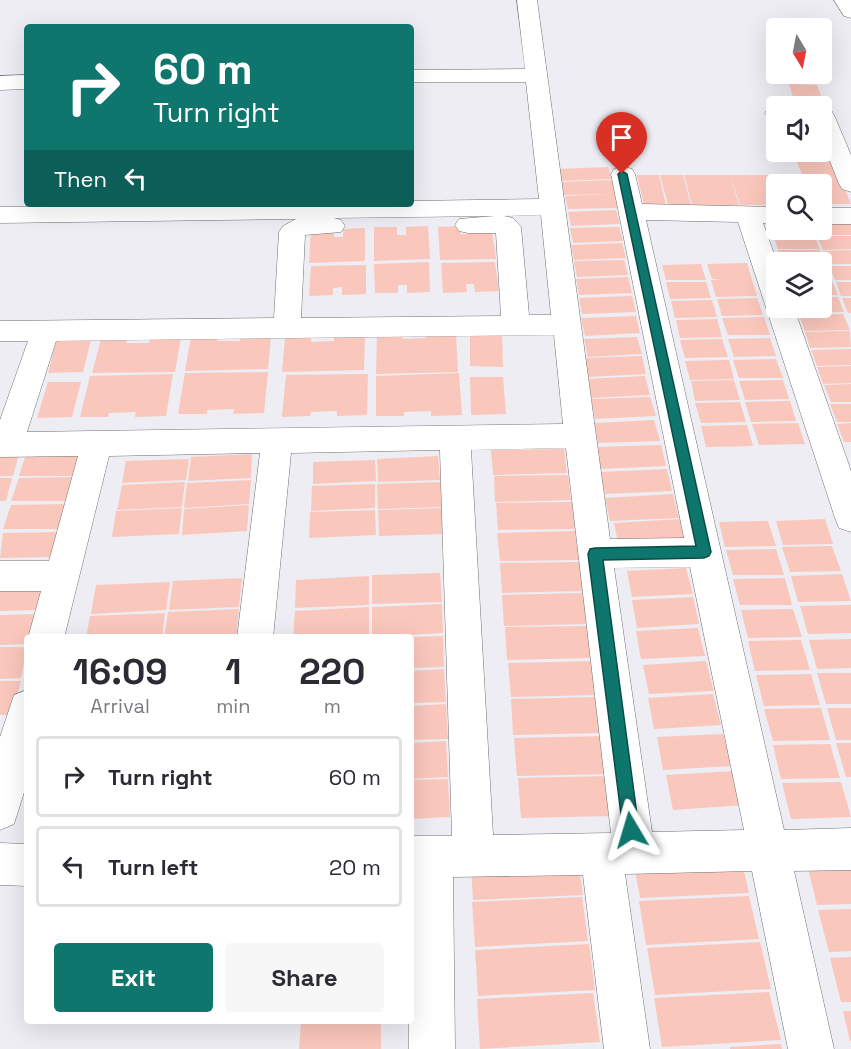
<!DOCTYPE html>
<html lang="en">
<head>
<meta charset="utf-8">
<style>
	:root { --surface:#fff; --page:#f7f7f7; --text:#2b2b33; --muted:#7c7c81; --line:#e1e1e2; --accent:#0f766e }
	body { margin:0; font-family:"Space Grotesk",sans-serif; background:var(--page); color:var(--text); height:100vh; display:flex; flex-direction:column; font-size:22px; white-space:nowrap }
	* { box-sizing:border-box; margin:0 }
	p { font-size:20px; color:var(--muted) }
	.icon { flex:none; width:33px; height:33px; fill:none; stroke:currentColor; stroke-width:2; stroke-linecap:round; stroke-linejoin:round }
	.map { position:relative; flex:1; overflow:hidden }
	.side { position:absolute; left:24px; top:634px; width:390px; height:390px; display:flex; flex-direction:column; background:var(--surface); border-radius:6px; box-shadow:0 6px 24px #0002 }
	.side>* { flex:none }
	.top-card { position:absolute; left:24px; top:24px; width:390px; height:183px; border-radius:6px; box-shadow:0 6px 24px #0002; background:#0f766e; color:#fff; overflow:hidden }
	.needle { width:39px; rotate:170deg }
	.fabs { position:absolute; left:766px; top:18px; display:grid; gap:12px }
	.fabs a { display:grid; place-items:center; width:66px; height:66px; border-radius:6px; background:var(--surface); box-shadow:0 6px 24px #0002; font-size:30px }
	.pin { position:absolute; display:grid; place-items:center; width:51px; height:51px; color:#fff; margin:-62px -26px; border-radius:50% 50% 50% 0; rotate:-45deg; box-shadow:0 0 6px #0007 }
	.pin .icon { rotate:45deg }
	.me { position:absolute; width:66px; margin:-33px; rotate:353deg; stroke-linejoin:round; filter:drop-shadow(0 0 4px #0008) }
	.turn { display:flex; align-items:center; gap:21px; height:126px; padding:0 30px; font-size:27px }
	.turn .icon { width:78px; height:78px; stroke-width:2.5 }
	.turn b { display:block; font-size:42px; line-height:51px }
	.then { display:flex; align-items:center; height:57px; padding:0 30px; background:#0003; gap:12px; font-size:22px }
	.eta { display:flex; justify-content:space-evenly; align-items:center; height:102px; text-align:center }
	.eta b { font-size:36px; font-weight:800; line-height:42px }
	.button { display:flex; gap:12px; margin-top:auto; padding:12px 30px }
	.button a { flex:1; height:69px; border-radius:6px; background:var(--accent); color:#fff; font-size:24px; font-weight:800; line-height:69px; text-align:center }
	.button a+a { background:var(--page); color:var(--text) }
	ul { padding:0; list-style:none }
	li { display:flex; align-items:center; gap:18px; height:81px; margin:0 12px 9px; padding:0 18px; border:3px solid var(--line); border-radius:6px }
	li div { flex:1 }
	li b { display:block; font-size:22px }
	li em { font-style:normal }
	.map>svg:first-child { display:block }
	.building { fill:#fac7bc }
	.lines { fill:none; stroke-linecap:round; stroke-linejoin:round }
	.minor-casing { stroke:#707075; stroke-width:1 }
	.minor { fill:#fff; fill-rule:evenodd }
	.route { fill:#0f766e; stroke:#0a4d48; stroke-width:1.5 }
</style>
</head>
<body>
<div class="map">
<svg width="851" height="1049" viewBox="0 0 851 1049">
	<rect width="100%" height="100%" fill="#eeedf3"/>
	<g class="building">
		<polygon points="789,84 817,85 823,101 794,100"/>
		<polygon points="822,146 827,146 851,204 822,204 822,184 806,184 793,152 822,152"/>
		<polygon points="608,167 612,179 561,181 558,169"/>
		<polygon points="637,175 659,175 666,205 644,205"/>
		<polygon points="660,175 683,175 691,205 668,205"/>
		<polygon points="684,175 730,175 739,205 692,205"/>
		<polygon points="730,175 776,175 780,184 777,184 777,205 740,205"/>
		<polygon points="778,175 800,175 804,184 781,184"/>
		<polygon points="612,180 618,208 568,209 565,196 609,194 564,195 561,182"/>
		<polygon points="616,210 620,224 571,226 568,212"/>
		<polygon points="768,222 777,222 777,230 812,230 814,234 773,235"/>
		<polygon points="822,222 851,222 851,235 817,235 815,230 822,230"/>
		<polygon points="491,225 496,259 440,260 438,227 460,226 461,234 470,234 470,226"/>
		<polygon points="428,226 430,259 374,261 374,227 397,227 397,235 406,235 406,227"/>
		<polygon points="619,227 623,241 573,243 570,228"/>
		<polygon points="365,228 365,261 309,263 311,229 334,229 334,237 343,237 343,229"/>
		<polygon points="814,235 820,249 778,249 773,236"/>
		<polygon points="817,236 851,236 851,249 823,250"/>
		<polygon points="622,243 626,258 574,260 571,245"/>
		<polygon points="778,250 820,250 826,263 782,262"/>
		<polygon points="851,250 851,264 829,264 823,251"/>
		<polygon points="624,260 628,275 577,277 574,261"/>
		<polygon points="429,262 430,292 407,293 407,285 398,285 398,293 375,293 374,264"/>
		<polygon points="495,262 499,291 475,292 474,284 466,284 467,292 443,293 441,263"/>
		<polygon points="747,263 757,296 716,297 711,280 723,279 712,279 707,264"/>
		<polygon points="701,264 706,280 666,280 662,265"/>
		<polygon points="366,265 366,294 342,295 342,287 333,288 333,295 309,296 311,266"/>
		<polygon points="822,265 826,265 831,279 822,279"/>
		<polygon points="829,266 851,266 851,280 835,280"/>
		<polygon points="628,277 632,293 579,295 576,279"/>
		<polygon points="822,281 832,281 838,295 822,295"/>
		<polygon points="666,282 706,282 711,298 670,299"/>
		<polygon points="836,282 851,282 851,296 841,296"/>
		<polygon points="632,296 636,312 582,314 579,298"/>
		<polygon points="822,297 838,297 844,312 800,313 798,308 822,308"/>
		<polygon points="757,298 763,315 722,316 717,299"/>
		<polygon points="842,298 851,298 851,313 848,313"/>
		<polygon points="712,300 717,317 675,318 671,301"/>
		<polygon points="843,314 850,330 805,331 799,315"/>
		<polygon points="636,316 640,333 585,336 581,318"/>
		<polygon points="764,317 770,335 728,335 722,318"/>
		<polygon points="717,319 722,337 680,338 676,320"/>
		<polygon points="850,331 851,347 810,348 805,332"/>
		<polygon points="470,333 502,334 503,367 470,366"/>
		<polygon points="403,334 403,339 426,338 425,335 456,334 458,372 376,374 377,335"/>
		<polygon points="92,336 83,372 48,373 57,337"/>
		<polygon points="218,336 217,341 240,341 240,337 271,336 268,369 185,371 191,337"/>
		<polygon points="311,337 311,342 334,341 334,337 365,337 364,370 282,372 285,338"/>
		<polygon points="637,337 642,354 588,357 584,339"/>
		<polygon points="181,338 175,372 92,373 101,339 127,339 126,343 149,343 150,339"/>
		<polygon points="770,338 776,356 734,357 728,339"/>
		<polygon points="722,339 728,357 685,358 680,340"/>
		<polygon points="851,349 851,365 817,366 811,350"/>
		<polygon points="642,356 646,374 588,377 584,358"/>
		<polygon points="776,359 783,378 739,378 733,360"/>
		<polygon points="729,360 734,379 690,380 685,361"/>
		<polygon points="851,366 851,383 823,384 817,367"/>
		<polygon points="268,372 264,413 233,414 234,409 207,410 207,414 178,414 185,373"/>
		<polygon points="459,373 462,415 431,416 431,411 404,412 404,416 376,416 376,376"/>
		<polygon points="173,374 166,416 135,417 136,412 109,413 108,417 80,417 90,376"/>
		<polygon points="368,374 367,415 337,416 337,411 311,412 310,416 282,417 286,375"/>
		<polygon points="645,376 650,395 590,398 586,379"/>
		<polygon points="470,377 503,377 506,414 471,415"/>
		<polygon points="734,380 740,400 695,401 691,381"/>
		<polygon points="783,380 789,399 745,400 739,381"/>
		<polygon points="48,382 81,382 72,417 37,418"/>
		<polygon points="851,384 851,402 831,402 824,385"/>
		<polygon points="650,397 656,416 595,419 591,399"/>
		<polygon points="790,401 796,421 751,422 745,402"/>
		<polygon points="740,402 746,422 701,423 695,403"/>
		<polygon points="830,404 851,404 851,422 837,422"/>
		<polygon points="654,420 660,441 598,443 594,423"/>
		<polygon points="798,423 805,444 759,445 752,424"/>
		<polygon points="851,423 851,442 844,442 837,424"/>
		<polygon points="747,425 753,446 706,447 701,426"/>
		<polygon points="661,445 666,466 601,469 596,447"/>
		<polygon points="564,449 567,473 493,475 491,450"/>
		<polygon points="79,453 73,476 19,476 26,454"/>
		<polygon points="0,454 19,454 13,476 0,476"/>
		<polygon points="252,454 251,478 188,481 191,457"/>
		<polygon points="438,456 440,480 378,482 377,459"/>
		<polygon points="189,459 186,480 122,483 126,461"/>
		<polygon points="375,460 376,481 313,484 313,462"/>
		<polygon points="667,469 672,491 605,494 600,472"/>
		<polygon points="568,475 571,500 495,502 494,476"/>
		<polygon points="73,477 67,501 11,501 19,478"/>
		<polygon points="0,478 12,478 6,501 0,501"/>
		<polygon points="251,480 249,504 184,508 187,483"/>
		<polygon points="185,482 182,507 117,510 122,485"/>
		<polygon points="441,482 442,507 378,509 377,484"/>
		<polygon points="375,484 375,508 311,511 312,486"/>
		<polygon points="673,494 679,518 610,521 605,498"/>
		<polygon points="572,502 575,529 498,530 496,503"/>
		<polygon points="66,504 59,529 3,529 11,505"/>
		<polygon points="249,505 247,531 182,535 184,509"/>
		<polygon points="182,508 179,534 112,537 116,511"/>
		<polygon points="442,508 444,534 379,536 378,510"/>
		<polygon points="375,510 376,535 309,538 310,512"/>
		<polygon points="681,519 687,543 619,547 614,523"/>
		<polygon points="825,519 833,544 783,545 776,521"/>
		<polygon points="768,521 776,546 725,547 719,522"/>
		<polygon points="575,531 579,560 500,561 497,533"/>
		<polygon points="60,532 52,557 0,558 3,533"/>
		<polygon points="832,546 841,571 790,572 782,547"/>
		<polygon points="776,549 784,575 733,575 726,550"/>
		<polygon points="579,562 583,591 502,593 500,563"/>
		<polygon points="686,568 693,594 632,597 627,571"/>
		<polygon points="440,573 442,602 372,604 372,575"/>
		<polygon points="842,574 851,601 798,602 791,576"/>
		<polygon points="369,576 369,605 295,608 296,580"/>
		<polygon points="242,578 239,607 169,610 173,581"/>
		<polygon points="785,578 792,605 740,605 733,579"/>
		<polygon points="45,581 38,610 0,611 0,583"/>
		<polygon points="170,582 166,610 91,614 96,585"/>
		<polygon points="583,593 587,624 504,626 502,595"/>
		<polygon points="693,597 699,624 637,628 632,600"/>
		<polygon points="442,604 443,633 372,637 372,607"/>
		<polygon points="851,605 851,633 808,634 800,606"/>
		<polygon points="369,607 369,636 293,638 295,611"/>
		<polygon points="239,609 236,638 164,638 168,612"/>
		<polygon points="793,609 802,637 748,638 741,610"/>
		<polygon points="165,613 162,638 86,638 90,616"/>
		<polygon points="38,614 32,638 27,638 27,644 0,645 0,615"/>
		<polygon points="588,626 592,658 507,660 505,627"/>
		<polygon points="698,628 705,656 641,659 636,631"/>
		<polygon points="443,636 444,667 411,668 411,637"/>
		<polygon points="851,639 851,668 817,669 809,640"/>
		<polygon points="801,640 810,670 755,671 748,641"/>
		<polygon points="0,647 27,647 21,678 0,679"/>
		<polygon points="594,661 598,695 511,697 508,663"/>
		<polygon points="706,661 714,691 649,694 643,665"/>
		<polygon points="444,669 446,702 411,703 411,671"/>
		<polygon points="817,673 851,673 851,704 826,704"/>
		<polygon points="811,674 820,705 764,706 756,675"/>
		<polygon points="0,681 21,681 12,715 0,715"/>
		<polygon points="713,694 721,725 654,729 648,698"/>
		<polygon points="598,697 603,733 513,735 511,699"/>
		<polygon points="446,704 448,739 411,740 411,706"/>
		<polygon points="821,708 830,740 773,741 764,709"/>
		<polygon points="827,708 851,708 851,740 836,740"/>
		<polygon points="723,734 732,766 663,770 657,737"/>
		<polygon points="604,736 609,774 517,776 514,738"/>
		<polygon points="446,741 448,777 411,779 411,743"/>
		<polygon points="836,743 851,743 851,777 846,777"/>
		<polygon points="830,744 840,778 781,779 773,745"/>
		<polygon points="735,771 744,805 673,810 666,775"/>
		<polygon points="610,776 615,816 521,818 518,778"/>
		<polygon points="448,779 450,817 411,819 411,780"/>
		<polygon points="841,782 851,817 791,819 782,783"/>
		<polygon points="741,859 749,893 640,898 634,864"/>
		<polygon points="578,860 583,895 473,900 471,865"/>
		<polygon points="851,864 851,904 817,905 807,865"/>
		<polygon points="749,896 759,939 646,945 639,901"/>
		<polygon points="582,897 588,941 475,947 472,902"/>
		<polygon points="851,909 851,951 829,952 818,910"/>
		<polygon points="760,942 771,989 655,995 647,948"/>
		<polygon points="589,944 595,990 478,996 475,950"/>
		<polygon points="851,957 851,1002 841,1002 830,958"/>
		<polygon points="769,992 781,1040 662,1047 654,998"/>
		<polygon points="593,993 600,1042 480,1049 477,999"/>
		<polygon points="843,1011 851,1011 851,1041 850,1041"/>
		<polygon points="301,1022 381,1022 381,1049 299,1049"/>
		<polygon points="781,1044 782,1049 730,1049 730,1047"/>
	</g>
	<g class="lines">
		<defs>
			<g id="minor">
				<path d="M517 0H537L610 539 684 538 611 174 614 169 623 166 632 169 635 174 642 204 777 207V223H763L777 262V308H794L851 471V532L839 528 835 518 738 222 646 220 784 830 851 828V870L794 871 834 1049H788L752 871 625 874 650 1049H604L583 875 453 877 455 1049H409V1022H411V836H452L440 450 291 453 273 638H237L260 453 109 456 64 638H28L41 591H0V561H49L78 456 0 457V420L28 341H0V321L274 318 279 232 283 226 296 219 0 223V207L411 204V201L539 199 526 82H411V70L525 69ZM541 215 551 315H529L521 227 513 218 504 216ZM495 216 459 219 455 225 459 231 468 233H496L501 316 301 318 305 235 341 232 345 226 341 220 334 218ZM554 335 563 424 27 432 56 341ZM566 448 611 833 493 835 471 450ZM690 567 744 830 652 832 614 568Z"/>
				<polygon points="834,0 851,0 851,18 844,16"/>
				<polygon points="27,75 27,89 0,90 0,76"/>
				<polygon points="777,106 777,120 768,118 765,113 768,108"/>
				<polygon points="822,108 831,110 834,115 851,155 851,192 842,189 839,184 822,141"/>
				<rect x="822" y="208" width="29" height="16"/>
				<polygon points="27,690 27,783 14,824 0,830 0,737 14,695"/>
				<polygon points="0,843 27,844 27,886 0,885"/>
			</g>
		</defs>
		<use href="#minor" class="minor-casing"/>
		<use href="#minor" class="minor"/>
	</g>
	<polygon class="route" points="622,171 627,174 711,552 709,556 704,558 603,560 639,830 637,836 631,838 625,836 623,830 588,554 590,549 595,548 696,546 618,174"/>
</svg>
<div class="fabs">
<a><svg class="needle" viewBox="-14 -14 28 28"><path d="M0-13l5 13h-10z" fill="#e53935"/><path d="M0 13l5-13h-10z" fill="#7c7c81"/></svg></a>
<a><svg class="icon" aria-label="sound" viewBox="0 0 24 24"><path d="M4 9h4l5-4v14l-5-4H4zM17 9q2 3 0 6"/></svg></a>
<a><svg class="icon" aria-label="search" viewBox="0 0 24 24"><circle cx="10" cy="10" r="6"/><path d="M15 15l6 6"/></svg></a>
<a><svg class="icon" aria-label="layers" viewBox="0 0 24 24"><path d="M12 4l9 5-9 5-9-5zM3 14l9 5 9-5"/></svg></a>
</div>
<div class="pin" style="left:622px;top:174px;background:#d93025"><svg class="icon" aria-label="arrive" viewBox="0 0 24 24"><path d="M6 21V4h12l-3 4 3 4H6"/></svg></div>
<svg class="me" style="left:631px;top:830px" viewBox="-20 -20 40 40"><path d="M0-17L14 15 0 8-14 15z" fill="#0f766e" stroke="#fff" stroke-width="4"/></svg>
<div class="top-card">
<div class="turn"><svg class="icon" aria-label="right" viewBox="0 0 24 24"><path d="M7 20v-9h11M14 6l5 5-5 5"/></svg><div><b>60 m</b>Turn right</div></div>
<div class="then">Then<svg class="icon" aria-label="left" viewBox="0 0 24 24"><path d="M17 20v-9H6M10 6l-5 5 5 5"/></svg></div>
</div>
<section class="side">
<div class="eta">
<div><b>16:09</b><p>Arrival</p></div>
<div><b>1</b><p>min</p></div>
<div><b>220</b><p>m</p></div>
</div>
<ul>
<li><svg class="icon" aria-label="right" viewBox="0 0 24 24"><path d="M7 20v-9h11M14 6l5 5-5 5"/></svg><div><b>Turn right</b></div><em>60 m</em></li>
<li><svg class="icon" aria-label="left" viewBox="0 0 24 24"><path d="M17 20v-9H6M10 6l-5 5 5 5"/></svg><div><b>Turn left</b></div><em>20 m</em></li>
</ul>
<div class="button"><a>Exit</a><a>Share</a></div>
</section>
</div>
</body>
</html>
